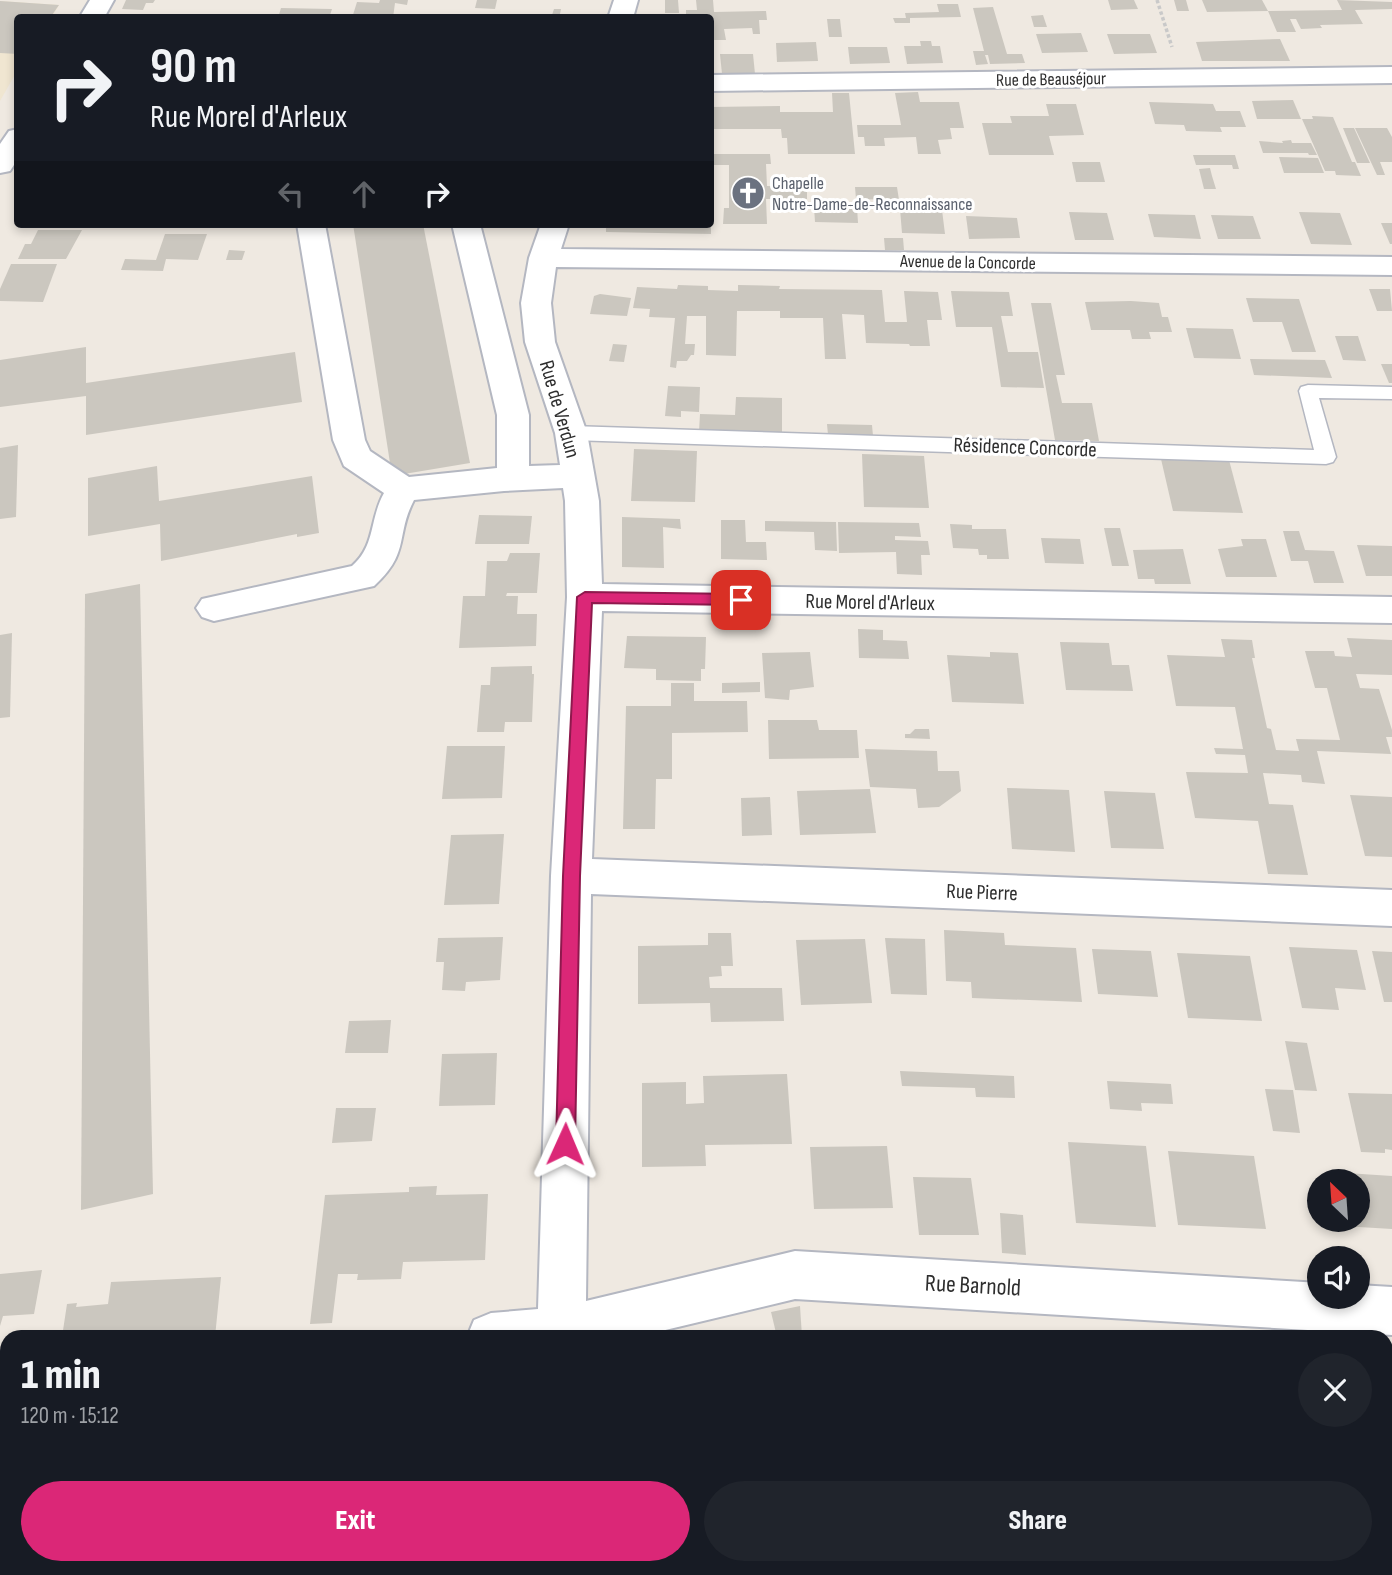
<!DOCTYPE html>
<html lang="en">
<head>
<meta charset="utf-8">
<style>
	:root { --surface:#171b24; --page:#20242c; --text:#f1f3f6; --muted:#9ea1a6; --accent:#db2777 }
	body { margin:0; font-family:"Sofia Sans Condensed",sans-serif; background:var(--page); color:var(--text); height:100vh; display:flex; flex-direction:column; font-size:26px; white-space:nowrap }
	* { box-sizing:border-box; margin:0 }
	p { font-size:23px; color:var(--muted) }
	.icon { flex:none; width:38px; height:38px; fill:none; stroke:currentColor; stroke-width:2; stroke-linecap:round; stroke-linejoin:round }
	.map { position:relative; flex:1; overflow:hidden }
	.sheet { position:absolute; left:0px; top:1330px; width:1393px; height:245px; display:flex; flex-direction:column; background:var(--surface); border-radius:21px 21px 0 0; box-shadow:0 4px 10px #0003 }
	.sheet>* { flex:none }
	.top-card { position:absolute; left:14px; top:14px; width:700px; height:214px; border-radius:7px; box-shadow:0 4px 10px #0003; background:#171b24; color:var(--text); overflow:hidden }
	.needle { width:46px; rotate:335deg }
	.buttons { position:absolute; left:1307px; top:1169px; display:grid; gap:14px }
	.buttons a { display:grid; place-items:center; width:63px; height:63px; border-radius:50%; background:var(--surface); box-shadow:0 4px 10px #0003; font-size:35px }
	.pin { position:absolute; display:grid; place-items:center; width:60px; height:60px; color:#fff; margin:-30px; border-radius:14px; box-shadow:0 4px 10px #0006 }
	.me { position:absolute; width:77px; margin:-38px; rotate:1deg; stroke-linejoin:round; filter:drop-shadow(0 0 5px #0008) }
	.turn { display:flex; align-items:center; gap:24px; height:147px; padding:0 21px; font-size:32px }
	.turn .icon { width:91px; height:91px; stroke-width:2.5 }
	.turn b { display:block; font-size:49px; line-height:60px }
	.lanes { display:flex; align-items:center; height:66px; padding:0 21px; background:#0003; justify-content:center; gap:35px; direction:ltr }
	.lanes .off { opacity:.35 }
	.round { display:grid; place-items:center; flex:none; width:74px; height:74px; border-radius:37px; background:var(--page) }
	.summary { display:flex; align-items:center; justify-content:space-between; height:119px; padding:0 21px }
	h1 { font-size:42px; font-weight:800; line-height:52px }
	.cta { display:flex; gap:14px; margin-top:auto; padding:14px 21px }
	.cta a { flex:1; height:80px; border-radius:42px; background:var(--accent); color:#fff; font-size:28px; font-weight:800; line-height:80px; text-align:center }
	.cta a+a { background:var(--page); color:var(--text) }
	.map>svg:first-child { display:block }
	.education { fill:#f0e6d1 }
	.building { fill:#cbc7bf }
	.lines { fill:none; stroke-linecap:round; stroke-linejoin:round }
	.lane-casing { stroke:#b4b7c1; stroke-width:3 }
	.street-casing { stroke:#b4b7c1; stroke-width:4 }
	.path { stroke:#c9c9c9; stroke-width:3.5; stroke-dasharray:3.5 2.5; stroke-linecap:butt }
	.lane { fill:#fff; fill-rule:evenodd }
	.street { fill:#fff; fill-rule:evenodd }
	.route { fill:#db2777; stroke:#8e194d; stroke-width:2 }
	.labels { text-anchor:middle; stroke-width:6; stroke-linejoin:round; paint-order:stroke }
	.far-street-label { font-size:18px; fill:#2e2e2e; stroke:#fff }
	.far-worship-label { font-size:18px; fill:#5b616d; stroke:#fff; text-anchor:start }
	.street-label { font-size:21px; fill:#2e2e2e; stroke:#fff }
	.near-street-label { font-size:24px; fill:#2e2e2e; stroke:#fff }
</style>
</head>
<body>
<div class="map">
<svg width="1392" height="1575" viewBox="0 0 1392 1575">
	<rect width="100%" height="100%" fill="#efe9e1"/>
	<polygon class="education" points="0,1 59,5 53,15 62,17 18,18 17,71 0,101"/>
	<g class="building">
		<polygon points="126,0 155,0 153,3 146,3 143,10 122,9"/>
		<polygon points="380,0 408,0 407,5 395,3 393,18 352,18 357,2 379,3"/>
		<polygon points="477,0 497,0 495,9 475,8"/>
		<polygon points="665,0 678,0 679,13 665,13"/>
		<polygon points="696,0 713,0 714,12 766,11 767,20 759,20 760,34 753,34 752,28 724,29 726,40 710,40 710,18 686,17 686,10 697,10"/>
		<polygon points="1108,0 1134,0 1138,9 1111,10"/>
		<polygon points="1174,0 1186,0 1189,11 1177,11"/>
		<polygon points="1202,0 1262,0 1268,11 1207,12"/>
		<polygon points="1337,0 1392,2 1392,9 1355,10 1363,24 1320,25 1322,28 1301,29 1296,19 1290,19 1296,32 1277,32 1268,11 1342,10"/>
		<polygon points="0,1 59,5 52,15 58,18 18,18 18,54 0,53"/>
		<polygon points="937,4 958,4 961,17 910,18 910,23 895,23 893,18 906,18 905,13 939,12"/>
		<polygon points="993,7 1007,54 1022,54 1025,63 990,64 988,55 985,55 988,64 976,65 973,51 984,51 973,8"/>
		<polygon points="281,8 332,9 329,18 278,18"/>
		<polygon points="554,9 561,9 560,14 583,14 583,18 551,18"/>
		<polygon points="1043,15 1047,27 1034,27 1031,16"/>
		<polygon points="827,19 840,19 842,37 829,37"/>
		<polygon points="1081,33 1088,52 1042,53 1036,34"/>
		<polygon points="1107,34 1150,34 1157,53 1114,54"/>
		<polygon points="1280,39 1290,61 1202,61 1196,42"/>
		<polygon points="920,41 931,41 932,46 940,46 943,63 907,64 904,46 921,46"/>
		<polygon points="816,42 818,61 777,62 776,43"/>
		<polygon points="848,47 887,47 890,63 850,64"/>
		<polygon points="720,54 753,54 755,74 722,74"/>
		<polygon points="918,92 920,102 959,102 964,128 950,128 952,139 938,140 941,154 918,154 916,137 884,138 885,146 865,146 864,137 858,137 857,125 901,125 895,93"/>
		<polygon points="832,93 849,93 855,154 788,154 787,138 782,138 781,129 710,129 710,107 780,106 780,112 833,112"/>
		<polygon points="1293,100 1301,119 1257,119 1252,101"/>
		<polygon points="1149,102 1213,104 1216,111 1240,111 1246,127 1220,127 1222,132 1186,131 1184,125 1155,124"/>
		<polygon points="1046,104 1076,104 1084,135 1049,136 1054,155 989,155 982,123 1012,123 1010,116 1049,116"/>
		<polygon points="1312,116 1333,117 1352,162 1355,162 1361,176 1336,175 1335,171 1325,171 1302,119 1313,119"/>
		<polygon points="1343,128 1354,128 1370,163 1357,163"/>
		<polygon points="1355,128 1387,128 1392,137 1392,162 1380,162 1385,175 1377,175"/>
		<polygon points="1291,140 1292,143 1311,143 1317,155 1309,155 1308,153 1263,153 1259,141 1283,143 1282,141"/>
		<polygon points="710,154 770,154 771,164 766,164 767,186 807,187 807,199 766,199 767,224 723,224 724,208 729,208 729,165 710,165"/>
		<polygon points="1193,155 1235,155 1239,169 1233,169 1232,165 1196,165"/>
		<polygon points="1279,157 1318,158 1324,173 1284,173"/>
		<polygon points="1072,162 1100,162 1105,182 1076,182"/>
		<polygon points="1210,168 1212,176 1216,189 1204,189 1199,169"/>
		<polygon points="855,187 897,187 899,200 856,199"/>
		<polygon points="814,207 857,207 858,223 815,222"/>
		<polygon points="900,209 942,210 945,234 902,233"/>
		<polygon points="1069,212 1107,213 1114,240 1075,240"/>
		<polygon points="1299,212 1340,213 1352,245 1311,244"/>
		<polygon points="1148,214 1195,215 1201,239 1154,237"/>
		<polygon points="1211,215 1253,216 1261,239 1218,239"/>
		<polygon points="966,216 1017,218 1020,238 969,239"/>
		<polygon points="1381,223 1392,223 1392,244 1390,244"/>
		<polygon points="353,224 423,224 470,463 392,476"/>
		<polygon points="606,224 711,224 711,234 606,232"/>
		<polygon points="38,230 82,230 66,259 18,259 25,244 31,244"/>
		<polygon points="165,234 207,234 198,260 166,259 163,271 121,270 125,259 156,260"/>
		<polygon points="884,238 903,238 904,250 885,250"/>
		<polygon points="229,250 245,251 242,260 226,260"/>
		<polygon points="11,264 57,264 43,302 0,301 0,289"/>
		<polygon points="678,285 708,286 708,313 708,290 738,291 738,285 780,286 779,289 882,290 885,322 907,322 904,291 938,292 942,320 927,320 930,346 910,346 909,344 866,343 864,315 842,314 846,359 825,359 823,318 780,318 780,311 737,311 736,356 706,355 706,316 687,316 685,344 695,344 694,355 691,355 687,361 677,361 676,368 670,367 675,318 649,317 650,309 633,308 637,287 677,289"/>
		<polygon points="1369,289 1390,289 1392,311 1377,311"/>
		<polygon points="951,291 1009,292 1013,316 1001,316 1008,352 1038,352 1044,388 1001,387 992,327 956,327"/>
		<polygon points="600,294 631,298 627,316 590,314 594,296"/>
		<polygon points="1246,298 1299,299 1316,352 1292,352 1282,322 1253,322"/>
		<polygon points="1131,301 1159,303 1162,317 1168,317 1172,332 1149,332 1151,339 1132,339 1130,330 1091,330 1085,302"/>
		<polygon points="1031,303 1051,303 1065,375 1056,375 1062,403 1092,403 1099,441 1055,440"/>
		<polygon points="1186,328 1233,329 1241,359 1194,358"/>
		<polygon points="1335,336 1358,336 1366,361 1343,360"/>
		<polygon points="613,344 627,345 624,362 609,361"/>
		<polygon points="86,347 86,383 295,352 302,402 86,435 86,396 0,407 0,360"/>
		<polygon points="1250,359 1325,360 1332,378 1254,375"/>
		<polygon points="1381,364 1392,364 1392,383 1389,383"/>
		<polygon points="668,386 700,387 699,412 681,411 681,417 665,416"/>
		<polygon points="736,397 782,398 782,434 699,432 700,414 735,415"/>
		<polygon points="827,424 872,425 873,436 828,435"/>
		<polygon points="18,445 16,517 0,519 0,448"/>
		<polygon points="634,449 697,451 695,502 631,501"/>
		<polygon points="862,454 924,456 929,508 864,507"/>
		<polygon points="1161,459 1229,460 1243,513 1173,511"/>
		<polygon points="157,466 159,501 312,476 319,533 297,537 297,534 161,561 160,524 88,536 88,478"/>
		<polygon points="479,515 532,516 529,544 475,544"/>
		<polygon points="622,517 680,519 681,529 663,527 664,568 622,567"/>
		<polygon points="721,520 745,520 746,542 766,542 767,560 721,559"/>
		<polygon points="765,521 836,522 837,551 815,550 814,532 765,531"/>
		<polygon points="838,522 919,523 921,537 895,536 895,540 928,541 930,555 921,555 922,575 897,574 896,552 839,553"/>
		<polygon points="950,524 972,525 972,529 1006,529 1009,559 987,559 987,555 979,555 978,549 953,548"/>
		<polygon points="1104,528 1120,528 1129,566 1112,566"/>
		<polygon points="1283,531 1299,531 1305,550 1334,551 1344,583 1314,583 1308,561 1291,561"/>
		<polygon points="1041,538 1080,539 1084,564 1045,563"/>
		<polygon points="1241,539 1266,539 1277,577 1226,577 1218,549 1243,546"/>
		<polygon points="1357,545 1392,546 1392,576 1366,576"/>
		<polygon points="1183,549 1191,584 1155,584 1154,579 1138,579 1133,550"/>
		<polygon points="510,553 540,553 537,593 507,593 506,596 518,596 517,614 537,614 536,646 459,648 463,596 485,596 487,561 507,561"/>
		<polygon points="140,584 153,1194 81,1210 85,594"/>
		<polygon points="858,629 883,630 883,640 907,641 909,659 859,658"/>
		<polygon points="12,633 10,717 0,718 0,635"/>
		<polygon points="627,636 706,637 705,669 701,669 701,681 656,680 656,669 624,668"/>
		<polygon points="1347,638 1392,640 1392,675 1356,674 1360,688 1379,689 1392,730 1392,737 1386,737 1391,754 1317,751 1325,784 1302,782 1301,775 1263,773 1269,804 1293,805 1308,875 1268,874 1258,821 1195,818 1186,772 1248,773 1245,755 1216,754 1214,748 1243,749 1235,707 1176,706 1167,655 1225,657 1221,639 1252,640 1255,658 1252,658 1267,728 1271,729 1276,750 1299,751 1296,739 1340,740 1327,688 1315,688 1305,651 1334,651 1335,656 1352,657"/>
		<polygon points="1060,642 1109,643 1112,665 1129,665 1133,691 1066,690"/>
		<polygon points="810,652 814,687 790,690 789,700 765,698 762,653"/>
		<polygon points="990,652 1018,653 1024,704 952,702 947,655 990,657"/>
		<polygon points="532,666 532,674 534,674 532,722 505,722 504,732 477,732 481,685 490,685 491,667"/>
		<polygon points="760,682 760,692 722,693 722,683"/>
		<polygon points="671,683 694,683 694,701 747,701 748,732 672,733 672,779 656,779 655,829 623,829 626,706 671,706"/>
		<polygon points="768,720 817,720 819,730 857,730 859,758 769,759"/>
		<polygon points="915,729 929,729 930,739 905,738 905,734 910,734"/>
		<polygon points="447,746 505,746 502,798 442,799"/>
		<polygon points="865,749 937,751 938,771 959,771 961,791 939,807 918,808 916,789 870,787"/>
		<polygon points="1007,788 1069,790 1075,852 1012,849"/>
		<polygon points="870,789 876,833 800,835 797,791"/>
		<polygon points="1104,791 1155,793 1164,849 1111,848"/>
		<polygon points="1350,795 1392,797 1392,857 1365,856"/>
		<polygon points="770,797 772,835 742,836 741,798"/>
		<polygon points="504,834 499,904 444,905 451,835"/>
		<polygon points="944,930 1004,933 1005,945 1076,948 1082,1002 972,998 971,982 946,981"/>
		<polygon points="708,933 731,933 733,966 721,966 722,976 709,977 710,988 782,988 784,1021 711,1022 710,1003 638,1004 638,946 708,945"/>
		<polygon points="503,937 500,980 466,982 465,991 442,990 444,962 436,962 438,938"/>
		<polygon points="885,938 925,939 927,995 891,994"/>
		<polygon points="865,939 872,1003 801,1005 796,940"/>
		<polygon points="1289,947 1357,950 1366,990 1335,988 1339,1010 1302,1008"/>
		<polygon points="1092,949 1151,951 1158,997 1098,994"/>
		<polygon points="1372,951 1392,952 1392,1002 1384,1002"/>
		<polygon points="1177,953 1250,956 1262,1021 1188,1018"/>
		<polygon points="391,1020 388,1053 345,1053 349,1021"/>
		<polygon points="1285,1041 1307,1043 1317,1091 1295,1090"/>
		<polygon points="497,1053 495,1105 439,1106 442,1054"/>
		<polygon points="900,1071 1014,1076 1015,1098 976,1097 975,1088 902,1086"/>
		<polygon points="787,1074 792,1144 705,1145 706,1166 642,1167 642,1083 686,1082 686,1104 704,1103 703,1076"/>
		<polygon points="1107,1081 1171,1084 1173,1104 1141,1103 1142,1111 1110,1109"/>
		<polygon points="1265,1089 1293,1090 1300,1133 1273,1131"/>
		<polygon points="1348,1093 1392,1094 1392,1150 1385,1149 1385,1153 1361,1152"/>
		<polygon points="336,1108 376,1108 372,1141 332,1143"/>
		<polygon points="1068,1142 1146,1146 1156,1227 1076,1223"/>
		<polygon points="887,1146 893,1208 814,1209 810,1147"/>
		<polygon points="1168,1151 1254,1156 1266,1229 1178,1225"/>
		<polygon points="1331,1172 1392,1176 1392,1229 1342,1226 1340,1220 1358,1220 1358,1181 1333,1181"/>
		<polygon points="913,1177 971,1178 979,1235 919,1235"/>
		<polygon points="437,1186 436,1195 488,1194 485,1260 403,1262 401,1279 357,1280 358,1274 338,1274 332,1323 310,1324 325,1195 409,1192 409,1187"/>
		<polygon points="1000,1213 1023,1215 1026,1255 1002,1253"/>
		<polygon points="42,1270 34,1314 3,1316 0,1326 0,1274"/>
		<polygon points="221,1277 215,1337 62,1337 67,1304 77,1303 76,1307 108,1304 111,1282"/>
		<polygon points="800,1306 802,1337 777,1337 771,1312"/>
		<polygon points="945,1332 984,1332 985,1337 946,1337"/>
		<polygon points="1386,1377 1392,1377 1392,1434 1386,1433"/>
		<polygon points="7,1459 7,1525 0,1527 0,1460"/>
		<polygon points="20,1568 129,1568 128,1575 19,1575"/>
		<polygon points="151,1568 280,1568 279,1575 151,1575"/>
		<rect x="622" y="1568" width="67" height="7"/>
		<rect x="701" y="1568" width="20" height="7"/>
		<polygon points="1176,1568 1240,1568 1240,1575 1177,1575"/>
		<polygon points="1323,1568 1384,1569 1385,1575 1324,1575"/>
	</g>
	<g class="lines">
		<defs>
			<polygon id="lane" points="1308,385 1392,387 1392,399 1319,398 1336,457 1333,462 1326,464 571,440 564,438 562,433 564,428 571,426 1314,450 1299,391 1301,387"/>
			<g id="street">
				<polygon points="90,0 114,0 104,18 79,18"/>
				<polygon points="614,0 638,0 633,18 608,18"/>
				<polygon points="1392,67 1392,83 710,91 710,75"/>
				<polygon points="18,129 18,159 10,171 0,173 0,144 9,131"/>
				<path d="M297 224H325L365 440 370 451 409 477 497 468V415L452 224H480L529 415V466L560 465 555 433 525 342 521 303 529 258 541 224H569L561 249 1392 257V275L556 267 551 303 555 342 587 433 599 501 602 584 1392 597V623L602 611 592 859 1392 890V926L591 894 586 1301 795 1251 1320 1283V1297H1358V1285L1392 1287V1335L795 1299 636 1337H467L474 1320 491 1313 538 1309 551 876 567 597 565 501 563 488 504 491 414 500C395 536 411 552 374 586L214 621 202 617 196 608 202 599 352 566C376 545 369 520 384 493L344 466 333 440Z"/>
				<polygon points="7,1353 7,1403 0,1404 0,1354"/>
				<rect x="524" y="1568" width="52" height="7"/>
			</g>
		</defs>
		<use href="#lane" class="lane-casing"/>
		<use href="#street" class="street-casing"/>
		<polyline class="path" points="1157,0 1172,47"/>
		<use href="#lane" class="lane"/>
		<use href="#street" class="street"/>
	</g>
	<polygon class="route" points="585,592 741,594 748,600 741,605 592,603 580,876 575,1144 572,1150 565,1153 559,1150 556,1144 563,876 577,597"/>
	<defs>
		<symbol id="church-disc" viewBox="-11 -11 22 22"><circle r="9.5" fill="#6b7280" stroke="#fff"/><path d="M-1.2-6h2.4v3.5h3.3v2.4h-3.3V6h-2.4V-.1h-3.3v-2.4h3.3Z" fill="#fff"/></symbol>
	</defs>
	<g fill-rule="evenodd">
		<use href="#church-disc" x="729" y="174" width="38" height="38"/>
	</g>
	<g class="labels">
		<g class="far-street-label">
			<text transform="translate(1051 79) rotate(-1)" y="6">Rue de Beauséjour</text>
			<text transform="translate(968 262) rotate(1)" y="6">Avenue de la Concorde</text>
		</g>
		<g class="far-worship-label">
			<text x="772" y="189">Chapelle<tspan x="772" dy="21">Notre-Dame-de-Reconnaissance</tspan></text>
		</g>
		<g class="street-label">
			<text transform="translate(560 409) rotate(74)" y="7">Rue de Verdun</text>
			<text transform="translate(1025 447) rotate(2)" y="7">Résidence Concorde</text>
			<text transform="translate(870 602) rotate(1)" y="7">Rue Morel d'Arleux</text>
			<text transform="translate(982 892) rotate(2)" y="7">Rue Pierre</text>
		</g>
		<g class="near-street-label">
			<text transform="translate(973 1285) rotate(3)" y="8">Rue Barnold</text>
		</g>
	</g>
</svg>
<div class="buttons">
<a><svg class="needle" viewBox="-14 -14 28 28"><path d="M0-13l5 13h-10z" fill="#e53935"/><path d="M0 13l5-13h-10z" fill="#9ea1a6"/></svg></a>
<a><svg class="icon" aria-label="sound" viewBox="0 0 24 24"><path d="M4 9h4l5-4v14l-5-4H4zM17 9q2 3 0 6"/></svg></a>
</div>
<div class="pin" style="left:741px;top:600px;background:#d93025"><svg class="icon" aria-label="arrive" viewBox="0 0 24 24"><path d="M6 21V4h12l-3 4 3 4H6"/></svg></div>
<svg class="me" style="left:565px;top:1144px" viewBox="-20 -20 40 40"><path d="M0-17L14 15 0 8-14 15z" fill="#db2777" stroke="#fff" stroke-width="4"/></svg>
<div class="top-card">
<div class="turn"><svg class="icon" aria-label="right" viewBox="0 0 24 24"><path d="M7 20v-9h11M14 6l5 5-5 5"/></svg><div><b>90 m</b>Rue Morel d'Arleux</div></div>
<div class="lanes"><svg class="icon off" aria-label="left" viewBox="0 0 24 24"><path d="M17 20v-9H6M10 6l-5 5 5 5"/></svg><svg class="icon off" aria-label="ahead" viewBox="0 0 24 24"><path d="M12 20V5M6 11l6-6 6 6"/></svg><svg class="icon" aria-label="right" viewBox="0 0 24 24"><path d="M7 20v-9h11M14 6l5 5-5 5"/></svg></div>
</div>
<section class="sheet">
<div class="summary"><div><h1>1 min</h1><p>120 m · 15:12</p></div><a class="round"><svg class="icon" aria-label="close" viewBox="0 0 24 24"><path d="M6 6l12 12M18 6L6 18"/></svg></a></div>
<div class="cta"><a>Exit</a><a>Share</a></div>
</section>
</div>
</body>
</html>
